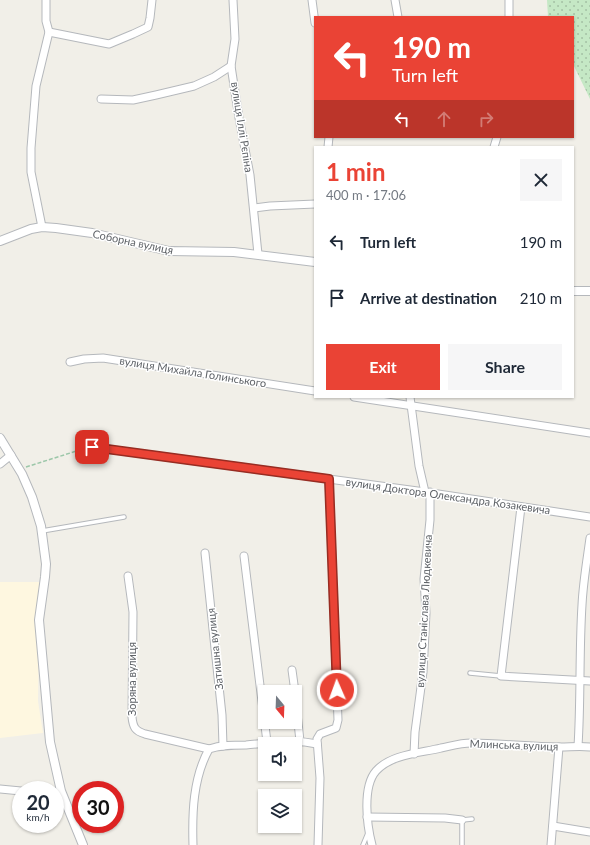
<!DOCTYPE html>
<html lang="en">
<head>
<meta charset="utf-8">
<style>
	:root { --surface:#fff; --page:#f6f6f7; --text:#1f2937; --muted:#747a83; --accent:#ea4335 }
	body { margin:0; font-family:Lato,sans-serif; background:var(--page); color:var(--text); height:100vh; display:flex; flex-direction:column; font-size:15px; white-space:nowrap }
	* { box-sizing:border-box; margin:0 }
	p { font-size:13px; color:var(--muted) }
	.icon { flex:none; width:22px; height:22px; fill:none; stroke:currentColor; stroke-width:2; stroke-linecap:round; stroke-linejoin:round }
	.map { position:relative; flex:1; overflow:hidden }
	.drawer { position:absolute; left:314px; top:146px; width:260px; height:252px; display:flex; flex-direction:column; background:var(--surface); border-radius:0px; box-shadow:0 1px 3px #0004 }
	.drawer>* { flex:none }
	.guide { position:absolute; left:314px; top:16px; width:260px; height:122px; border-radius:0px; box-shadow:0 1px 3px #0004; background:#ea4335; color:#fff; overflow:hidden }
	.needle { width:26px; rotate:161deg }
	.fabs { position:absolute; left:258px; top:685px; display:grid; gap:8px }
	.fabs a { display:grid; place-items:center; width:44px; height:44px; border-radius:0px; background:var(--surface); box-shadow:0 1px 3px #0004; font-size:20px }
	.speed { position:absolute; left:12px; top:781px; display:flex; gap:8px; font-size:20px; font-weight:700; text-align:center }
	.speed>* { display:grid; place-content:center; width:52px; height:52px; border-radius:50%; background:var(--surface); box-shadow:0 1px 3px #0004; line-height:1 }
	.speed small { font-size:10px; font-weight:400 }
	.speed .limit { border:6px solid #d22; background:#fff; color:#111 }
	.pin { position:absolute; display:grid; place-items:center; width:34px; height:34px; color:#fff; margin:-17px; border-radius:8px; box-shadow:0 2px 6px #0006 }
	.me { position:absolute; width:44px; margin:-22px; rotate:358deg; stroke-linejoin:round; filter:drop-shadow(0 0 3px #0008) }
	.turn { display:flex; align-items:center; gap:14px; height:84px; padding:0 12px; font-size:18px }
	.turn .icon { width:52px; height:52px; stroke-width:2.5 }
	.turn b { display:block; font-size:28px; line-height:34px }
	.lanes { display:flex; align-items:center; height:38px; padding:0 12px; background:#0003; justify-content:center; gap:20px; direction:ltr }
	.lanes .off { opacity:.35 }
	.round { display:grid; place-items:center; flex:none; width:42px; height:42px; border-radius:0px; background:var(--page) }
	.headline { display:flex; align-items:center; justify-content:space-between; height:68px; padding:0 12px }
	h1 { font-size:24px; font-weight:700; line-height:30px; color:var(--accent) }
	.button { display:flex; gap:8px; margin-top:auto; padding:8px 12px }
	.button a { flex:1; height:46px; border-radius:0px; background:var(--accent); color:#fff; font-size:16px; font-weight:700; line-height:46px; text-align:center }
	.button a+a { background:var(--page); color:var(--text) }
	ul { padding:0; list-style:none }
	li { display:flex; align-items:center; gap:12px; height:56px; padding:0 12px }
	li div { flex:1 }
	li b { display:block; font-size:15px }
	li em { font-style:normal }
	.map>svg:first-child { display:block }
	.commercial { fill:#fef7e0 }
	.park { fill:url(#park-dots) }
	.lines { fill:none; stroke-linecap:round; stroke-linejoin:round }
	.service-casing { stroke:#b5b8bc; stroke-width:5.5 }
	.minor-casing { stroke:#b5b8bc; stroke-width:9 }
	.tertiary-casing { stroke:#b5b8bc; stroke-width:10 }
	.path { stroke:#9cc7a9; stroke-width:1.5; stroke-dasharray:4 2; stroke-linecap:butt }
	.service { stroke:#fff; stroke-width:3.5 }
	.minor { stroke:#fff; stroke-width:7 }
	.tertiary { stroke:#fff; stroke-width:8 }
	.route-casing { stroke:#982c22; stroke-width:10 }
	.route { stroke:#ea4335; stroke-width:7 }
	.labels { text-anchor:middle; stroke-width:3; stroke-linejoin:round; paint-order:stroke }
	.street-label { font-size:11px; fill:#5f6368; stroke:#fff }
</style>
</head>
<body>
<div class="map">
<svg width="590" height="845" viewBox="0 0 590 845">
	<defs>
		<pattern id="park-dots" width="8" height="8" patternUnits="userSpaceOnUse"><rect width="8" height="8" fill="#c5e8c5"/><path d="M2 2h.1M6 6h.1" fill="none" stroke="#a3c0a4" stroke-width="1.8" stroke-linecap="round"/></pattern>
	</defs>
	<rect width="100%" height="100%" fill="#f1efe8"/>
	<polygon class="commercial" points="0,582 40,582 38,701 43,733 0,738"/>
	<polygon class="park" points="547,0 590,0 590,99 573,64 573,17 548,17"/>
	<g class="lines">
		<defs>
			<g id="service">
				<polyline points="42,531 124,517"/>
				<polyline points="470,673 501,676"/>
				<polyline points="363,845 368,833"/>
				<polyline points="462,845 462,820 472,819"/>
			</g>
			<g id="minor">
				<polyline points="233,0 235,39 231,66 239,118 250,175 258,254"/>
				<polyline points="312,0 315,23"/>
				<polyline points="395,0 398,17"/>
				<polyline points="509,17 509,0"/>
				<polyline points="49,32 109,44 133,34 148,27 150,18 152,0"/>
				<polyline points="101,99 133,100 156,95 194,86 214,77 231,66"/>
				<polyline points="328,147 329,137"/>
				<polyline points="494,147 497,137"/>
				<polyline points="254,208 270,206 315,204"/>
				<polyline points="42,227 31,172 31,148 36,86 49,32 46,21 46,0"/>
				<polyline points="70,362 84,359 103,358 315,391"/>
				<polyline points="354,397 590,433"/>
				<polyline points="410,397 419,466 425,492"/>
				<polyline points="92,447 425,492 590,517"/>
				<polyline points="0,464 11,455"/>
				<polyline points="521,507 501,676 590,681"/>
				<polyline points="205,553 222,715 223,746"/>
				<polyline points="244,556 267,742"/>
				<path d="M128 576 133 612 132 717C133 727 135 731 145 734L209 749"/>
				<polyline points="292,670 295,692"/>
				<polyline points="295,695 300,741"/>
				<path d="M578 746C581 699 579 652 582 605 583 583 587 560 590 538"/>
				<polyline points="414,754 415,732 423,672 426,613 424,579 430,520 430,492"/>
				<polyline points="0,789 21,791"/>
				<polyline points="367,817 445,818 462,820"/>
				<polyline points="553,826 590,832"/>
				<path d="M193 845C192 813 193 778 209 749 221 745 233 745 246 745 270 743 293 739 317 744"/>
				<polyline points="318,845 320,778 317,739 320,734 336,728 338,720 329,479"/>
				<path d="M372 845C367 826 362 787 376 771 391 754 421 753 441 748 451 746 461 743 471 743 501 743 530 747 560 747 570 747 580 746 590 747"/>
				<polyline points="551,845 559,747"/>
			</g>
			<g id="tertiary">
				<polyline points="0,241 31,229 42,227 56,228 92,233 169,251 234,252 315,262"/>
				<polyline points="573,291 590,291"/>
				<polyline points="0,438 22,474 32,497 41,526 46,564 45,577 39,620 50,742 61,791 83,845"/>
			</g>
		</defs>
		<use href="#service" class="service-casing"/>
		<use href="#minor" class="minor-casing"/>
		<use href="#tertiary" class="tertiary-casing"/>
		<polyline class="path" points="26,467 86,448"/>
		<use href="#service" class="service"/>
		<use href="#minor" class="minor"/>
		<use href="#tertiary" class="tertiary"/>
	</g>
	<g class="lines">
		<defs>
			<polyline id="route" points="92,447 329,479 337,690"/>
		</defs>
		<use href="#route" class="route-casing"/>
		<use href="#route" class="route"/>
	</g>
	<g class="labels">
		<g class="street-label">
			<text transform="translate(242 127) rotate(81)" y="4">вулиця Іллі Рєпіна</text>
			<text transform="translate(133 242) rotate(12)" y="4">Соборна вулиця</text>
			<text transform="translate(193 372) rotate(9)" y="4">вулиця Михайла Голинського</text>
			<text transform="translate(448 496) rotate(8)" y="4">вулиця Доктора Олександра Козакевича</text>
			<text transform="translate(424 611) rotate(-87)" y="4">вулиця Станіслава Людкевича</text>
			<text transform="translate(215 649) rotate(-96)" y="4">Затишна вулиця</text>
			<text transform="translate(132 679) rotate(-90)" y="4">Зоряна вулиця</text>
			<text transform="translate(514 745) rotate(2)" y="4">Млинська вулиця</text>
		</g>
	</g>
</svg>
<div class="fabs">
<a><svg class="needle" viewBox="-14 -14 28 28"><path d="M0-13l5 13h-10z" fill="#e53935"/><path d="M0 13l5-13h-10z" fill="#747a83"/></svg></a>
<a><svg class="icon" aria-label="sound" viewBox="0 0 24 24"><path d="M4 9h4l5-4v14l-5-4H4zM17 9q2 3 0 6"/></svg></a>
<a><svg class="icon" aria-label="layers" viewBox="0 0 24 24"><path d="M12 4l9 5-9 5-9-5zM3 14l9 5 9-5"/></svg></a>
</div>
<div class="speed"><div>20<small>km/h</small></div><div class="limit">30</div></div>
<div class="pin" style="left:92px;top:447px;background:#d93025"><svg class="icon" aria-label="arrive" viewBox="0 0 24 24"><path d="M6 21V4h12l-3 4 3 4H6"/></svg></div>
<svg class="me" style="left:337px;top:690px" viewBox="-20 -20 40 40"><circle r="17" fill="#ea4335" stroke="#fff" stroke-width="3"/><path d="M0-11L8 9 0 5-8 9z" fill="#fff"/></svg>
<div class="guide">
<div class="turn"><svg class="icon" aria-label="left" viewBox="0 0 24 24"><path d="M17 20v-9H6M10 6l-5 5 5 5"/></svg><div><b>190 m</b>Turn left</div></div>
<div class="lanes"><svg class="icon" aria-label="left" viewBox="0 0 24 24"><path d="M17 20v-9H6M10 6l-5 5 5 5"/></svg><svg class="icon off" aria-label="ahead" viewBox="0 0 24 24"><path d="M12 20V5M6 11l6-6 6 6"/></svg><svg class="icon off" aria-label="right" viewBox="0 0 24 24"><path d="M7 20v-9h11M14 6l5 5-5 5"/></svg></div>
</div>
<section class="drawer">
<div class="headline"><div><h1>1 min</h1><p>400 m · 17:06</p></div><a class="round"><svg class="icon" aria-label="close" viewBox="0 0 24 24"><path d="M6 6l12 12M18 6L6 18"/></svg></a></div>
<ul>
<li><svg class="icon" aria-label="left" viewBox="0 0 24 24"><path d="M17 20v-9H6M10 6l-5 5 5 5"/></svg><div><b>Turn left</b></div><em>190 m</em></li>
<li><svg class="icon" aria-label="arrive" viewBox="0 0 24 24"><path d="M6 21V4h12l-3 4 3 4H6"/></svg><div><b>Arrive at destination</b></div><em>210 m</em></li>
</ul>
<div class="button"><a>Exit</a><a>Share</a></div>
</section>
</div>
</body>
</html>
